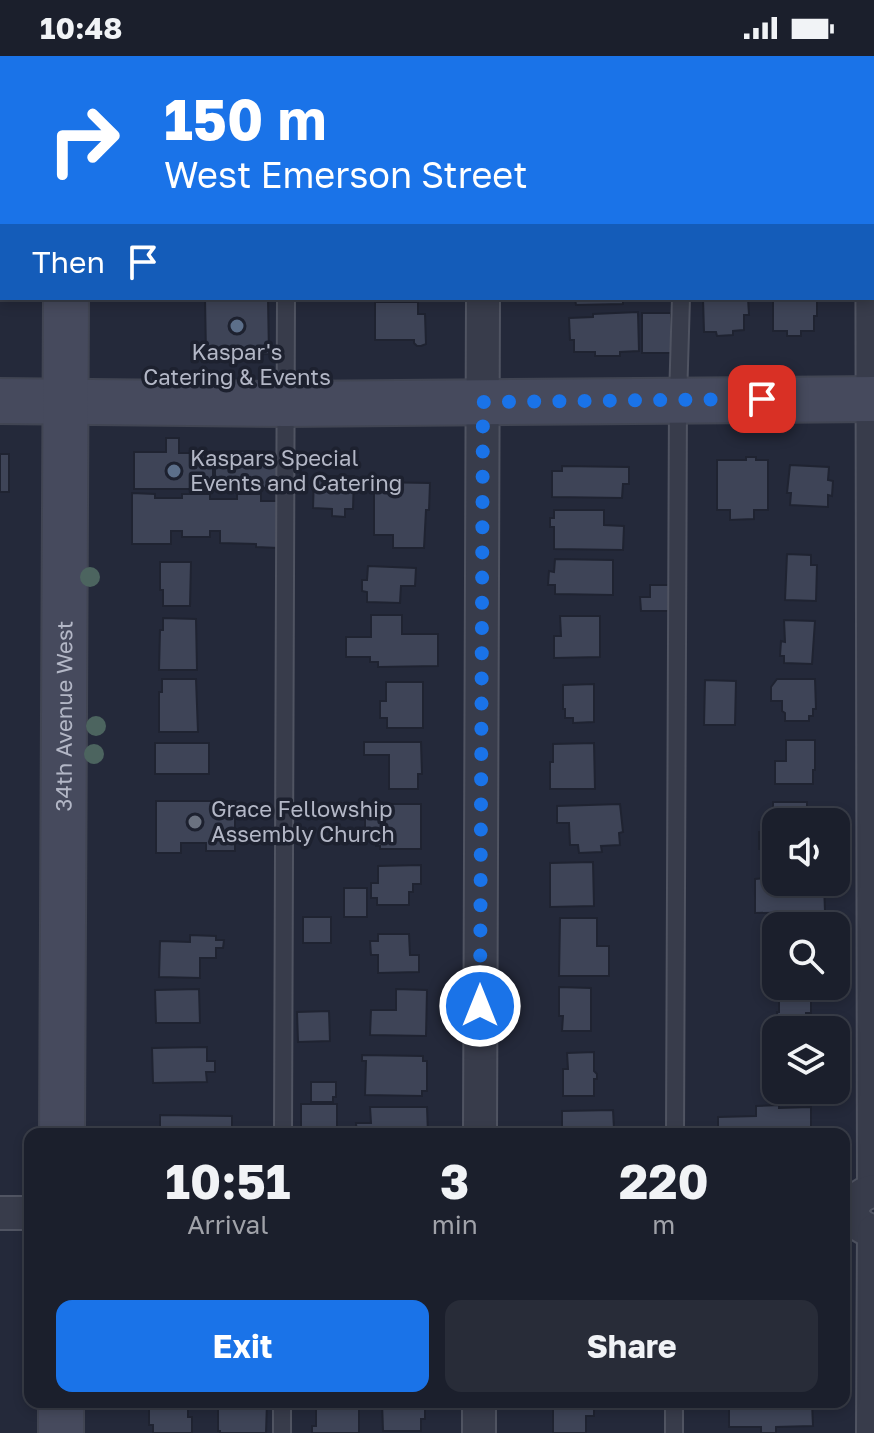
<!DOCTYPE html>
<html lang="en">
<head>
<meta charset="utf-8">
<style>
	:root { --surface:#1b1f2c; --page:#282c38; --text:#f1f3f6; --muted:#a0a2a9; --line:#393d48; --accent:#1a73e8 }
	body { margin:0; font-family:"Golos Text",sans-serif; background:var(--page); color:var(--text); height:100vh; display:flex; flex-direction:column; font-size:30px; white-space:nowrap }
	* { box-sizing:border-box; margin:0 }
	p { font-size:26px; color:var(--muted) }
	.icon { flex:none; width:44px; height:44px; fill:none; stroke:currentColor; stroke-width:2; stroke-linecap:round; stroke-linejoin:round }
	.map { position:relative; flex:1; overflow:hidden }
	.drawer { position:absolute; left:24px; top:1072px; width:826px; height:280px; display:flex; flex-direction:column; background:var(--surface); border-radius:16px; box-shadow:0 4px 12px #0003,0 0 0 2px var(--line) }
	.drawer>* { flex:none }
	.hud { position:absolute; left:0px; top:0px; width:874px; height:244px; box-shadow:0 4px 12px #0003,0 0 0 2px var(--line); background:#1a73e8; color:#fff; overflow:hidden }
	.buttons { position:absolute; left:762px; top:752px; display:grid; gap:16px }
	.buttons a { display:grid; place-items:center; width:88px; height:88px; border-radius:16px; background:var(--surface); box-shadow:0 4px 12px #0003,0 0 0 2px var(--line); font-size:40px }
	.pin { position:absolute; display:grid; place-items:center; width:68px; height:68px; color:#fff; margin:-34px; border-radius:16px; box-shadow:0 4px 12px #0006 }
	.me { position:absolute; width:88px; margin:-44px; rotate:0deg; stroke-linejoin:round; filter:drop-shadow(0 0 6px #0008) }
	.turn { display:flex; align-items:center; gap:28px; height:168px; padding:0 32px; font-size:36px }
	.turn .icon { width:104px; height:104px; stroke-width:2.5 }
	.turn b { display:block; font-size:56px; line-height:68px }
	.then { display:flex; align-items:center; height:76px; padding:0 32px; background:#0003; gap:16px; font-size:30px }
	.eta { display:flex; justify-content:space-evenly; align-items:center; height:136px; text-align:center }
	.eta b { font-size:48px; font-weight:700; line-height:56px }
	.button { display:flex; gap:16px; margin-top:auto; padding:16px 32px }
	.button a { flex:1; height:92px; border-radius:16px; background:var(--accent); color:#fff; font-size:32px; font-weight:700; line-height:92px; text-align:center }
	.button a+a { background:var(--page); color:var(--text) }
	.status { display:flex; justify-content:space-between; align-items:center; height:56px; padding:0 40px; background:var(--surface); direction:ltr }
	.status svg { height:22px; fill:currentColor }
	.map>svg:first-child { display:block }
	.building { fill:#3e4457; stroke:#1f2331; stroke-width:2 }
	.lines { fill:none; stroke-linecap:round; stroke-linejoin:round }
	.lane-casing { stroke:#505462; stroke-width:20 }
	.street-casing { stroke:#505462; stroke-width:36 }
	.secondary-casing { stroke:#414553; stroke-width:48 }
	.lane { stroke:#383c4b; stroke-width:16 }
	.street { stroke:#383c4b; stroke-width:32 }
	.secondary { stroke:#464a5d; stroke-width:44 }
	.tree { fill:#4c645f }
	.route { stroke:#1a73e8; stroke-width:14; stroke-dasharray:0 25.2 }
	.service-dot { fill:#5c6f8a; stroke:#1d212f; stroke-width:3 }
	.worship-dot { fill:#6b7280; stroke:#1d212f; stroke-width:3 }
	.labels { text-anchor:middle; stroke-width:7; stroke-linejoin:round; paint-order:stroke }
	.poi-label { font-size:22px; fill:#b3b7c6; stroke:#1d212f; text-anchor:start }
	.street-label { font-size:22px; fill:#b3b7c6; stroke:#1d212f }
</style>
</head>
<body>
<div class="status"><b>10:48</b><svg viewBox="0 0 49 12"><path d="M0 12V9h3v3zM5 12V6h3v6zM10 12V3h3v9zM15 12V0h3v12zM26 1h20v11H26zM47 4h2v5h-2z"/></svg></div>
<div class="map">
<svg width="874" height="1377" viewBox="0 0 874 1377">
	<rect width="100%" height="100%" fill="#24293a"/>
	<g class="building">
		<rect x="382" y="0" width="31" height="2"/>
		<polygon points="759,0 800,0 794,0 794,2 759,2"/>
		<polygon points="205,242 268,242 269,298 206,299"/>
		<polygon points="562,242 623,242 623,248 576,249 575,243"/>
		<polygon points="748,242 749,259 744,259 744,274 733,275 733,279 717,280 716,276 704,276 703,243"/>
		<polygon points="799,242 817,242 817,260 814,260 814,275 801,275 801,280 787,280 787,275 773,275 773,243"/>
		<polygon points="375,246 418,246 418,258 425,258 426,288 421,290 417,290 414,287 414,284 375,284"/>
		<polygon points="638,256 639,295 620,296 620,300 595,300 595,296 574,296 574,284 570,284 569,262 593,261 593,258"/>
		<polygon points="642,257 671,257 672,297 642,297"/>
		<polygon points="166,382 179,382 179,397 213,397 213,433 134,433 134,396 166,396"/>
		<polygon points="254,395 254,397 280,397 280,432 215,432 215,396"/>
		<rect x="0" y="398" width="9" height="38"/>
		<polygon points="746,401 756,401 756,404 768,404 768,454 754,454 754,463 730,464 730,454 717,454 717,404 746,404"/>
		<polygon points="790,409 829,411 828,424 833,425 832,440 828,439 828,451 790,449 791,437 787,437"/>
		<polygon points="562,410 629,411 629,428 623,428 622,442 552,441 552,415 562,415"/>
		<polygon points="314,420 354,420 353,453 345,453 345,461 332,460 332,453 313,452"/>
		<polygon points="374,426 430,427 429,454 426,454 424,492 393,492 393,479 374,479"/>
		<polygon points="132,437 155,438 155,442 182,442 182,438 210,438 210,443 237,443 237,438 261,438 261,445 279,445 278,492 256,491 256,488 220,487 220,475 210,475 210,481 182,481 182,475 171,475 171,488 132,488"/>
		<polygon points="554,454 604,454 604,469 624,470 623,494 554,493 554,471 550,471 550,462 554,462"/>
		<polygon points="787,498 811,499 811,509 817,509 816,545 785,544"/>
		<polygon points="555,503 613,504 613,539 555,538 555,529 548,529 549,515 554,516"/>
		<polygon points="160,506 191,506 190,550 163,550 163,534 160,534"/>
		<polygon points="368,510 416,512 415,530 401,530 400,547 367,546 367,536 362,535 362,524 367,524"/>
		<polygon points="650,529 670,529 670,555 641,555 640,541 650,541"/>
		<polygon points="371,559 402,559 402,578 438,578 438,610 378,611 378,606 370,606 370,601 346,601 346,581 371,581"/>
		<polygon points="560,560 600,560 600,601 554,602 554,580 561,580"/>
		<polygon points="163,562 196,563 197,614 159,614 160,574 163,574"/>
		<polygon points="784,564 815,565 812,608 784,607 784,600 780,600 781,585 785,586"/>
		<polygon points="162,623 196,623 198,676 159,676 159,636 162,636"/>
		<polygon points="777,623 815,623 816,653 813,653 813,660 809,660 809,665 785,665 785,657 782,655 782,645 771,645 771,631"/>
		<polygon points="705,624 736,625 735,669 704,669"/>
		<polygon points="386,626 423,626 423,672 387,672 387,662 380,662 380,645 386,645"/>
		<polygon points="594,628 594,666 573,667 573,662 565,662 565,653 563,653 563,629"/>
		<polygon points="786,684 815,684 815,714 813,714 813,728 775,728 775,705 786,705"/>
		<polygon points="364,686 421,686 422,718 418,718 418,733 389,733 389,699 364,699"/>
		<rect x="155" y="687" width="54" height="31"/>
		<polygon points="594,687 595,733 550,733 550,706 553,706 553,688"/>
		<polygon points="156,745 235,745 235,795 206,795 206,787 181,787 181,797 156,797"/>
		<polygon points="773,746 807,746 807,766 776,766 776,793 759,793 759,776 773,776"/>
		<polygon points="380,748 421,748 421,793 380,793 380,790 376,790 376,776 365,776 365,759 376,759 376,750 380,750"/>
		<polygon points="620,748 623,776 619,777 620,789 601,790 602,796 579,797 578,789 570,789 569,767 557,767 557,750"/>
		<polygon points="776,804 776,826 824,826 825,856 755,857 755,823 767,822 767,805"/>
		<polygon points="593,806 594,850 550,851 550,807"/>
		<polygon points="421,809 421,828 413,828 413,836 409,836 409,849 377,849 377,842 371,842 371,827 378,827 378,810"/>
		<rect x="344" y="832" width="23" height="29"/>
		<rect x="303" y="861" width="28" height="26"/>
		<polygon points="560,862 597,862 597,890 609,890 609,920 559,920"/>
		<polygon points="772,866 812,866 812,870 776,870 776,915 772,916"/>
		<polygon points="378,878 409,878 410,899 419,899 419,916 378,917 378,899 371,899 370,885 378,885"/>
		<polygon points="190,879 216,880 216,884 224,884 223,892 216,892 216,902 200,902 200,922 159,921 160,885 190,886"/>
		<polygon points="779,930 811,930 811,957 806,957 806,972 779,972 777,956 779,956"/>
		<polygon points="559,931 591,932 591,975 562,975 563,960 559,960"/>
		<polygon points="199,933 200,967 156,967 155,934"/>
		<polygon points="396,933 427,934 426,980 370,979 371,954 396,954"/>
		<polygon points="329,955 330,985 298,986 297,956"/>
		<polygon points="207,991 207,1005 215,1005 215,1016 206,1016 207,1026 153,1027 152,992"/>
		<polygon points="767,992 776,992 776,1020 768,1020"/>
		<polygon points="594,996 594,1015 597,1018 597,1023 594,1023 594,1040 563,1040 563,1013 568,1013 567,997"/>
		<polygon points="362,999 423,1000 423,1005 427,1005 427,1035 422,1035 422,1040 365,1039 366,1005 362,1005"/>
		<polygon points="311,1026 336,1026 336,1041 333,1041 333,1046 311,1046"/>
		<rect x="301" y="1048" width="36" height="30"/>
		<polygon points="779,1049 779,1052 811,1051 811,1078 718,1078 718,1061 756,1060 756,1050"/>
		<polygon points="370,1051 427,1051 428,1078 357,1078 356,1067 371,1067"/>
		<polygon points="613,1054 614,1073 593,1074 593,1078 556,1078 556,1075 562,1075 562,1055"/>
		<polygon points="160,1059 232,1060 232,1078 167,1078 167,1072 160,1072"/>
		<polygon points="149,1346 188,1346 188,1361 192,1361 192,1377 153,1377 153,1369 149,1369"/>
		<polygon points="218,1346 267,1346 266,1377 220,1377 220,1375 218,1375"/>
		<polygon points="316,1346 359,1346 359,1377 312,1377 312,1370 316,1370"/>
		<polygon points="382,1346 422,1346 422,1353 425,1353 425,1363 421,1363 421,1375 383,1375"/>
		<polygon points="553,1346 594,1346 594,1360 586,1360 586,1377 553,1377"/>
		<polygon points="729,1346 812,1346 813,1370 776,1371 776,1377 761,1377 761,1371 729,1371"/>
	</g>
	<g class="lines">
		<defs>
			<g id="lane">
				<polyline points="286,0 286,2"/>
				<polyline points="684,2 684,0"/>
				<polyline points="283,1078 286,242"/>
				<polyline points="675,1078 678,343 681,242"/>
				<polyline points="282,1377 282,1346"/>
				<polyline points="674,1377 674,1346"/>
			</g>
			<g id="street">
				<polyline points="481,0 481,2"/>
				<polyline points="872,0 874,1135"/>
				<polyline points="480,1078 483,242"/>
				<path d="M874 1135C846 1140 846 1170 874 1175"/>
				<polyline points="0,1157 30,1157"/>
				<polyline points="479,1346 479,1377"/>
				<polyline points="873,1377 874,1175"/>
			</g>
			<g id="secondary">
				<polyline points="68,2 68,0"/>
				<polyline points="0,345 286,348 874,343"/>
				<path id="s1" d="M62 1078 66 242"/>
				<polyline points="61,1346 61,1377"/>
			</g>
		</defs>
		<use href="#lane" class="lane-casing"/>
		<use href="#street" class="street-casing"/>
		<use href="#secondary" class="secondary-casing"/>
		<use href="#lane" class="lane"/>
		<use href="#street" class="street"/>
		<use href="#secondary" class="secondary"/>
	</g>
	<g class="tree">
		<circle cx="90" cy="521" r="10"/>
		<circle cx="96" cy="670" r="10"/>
		<circle cx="94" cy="698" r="10"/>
	</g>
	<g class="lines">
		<polyline class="route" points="480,950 483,346 762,343"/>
	</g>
	<g class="service-dot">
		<circle cx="237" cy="270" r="8"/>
		<circle cx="174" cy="415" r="8"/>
	</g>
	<circle class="worship-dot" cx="195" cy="766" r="8"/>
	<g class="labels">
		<g class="poi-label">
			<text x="237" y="304" text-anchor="middle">Kaspar's<tspan x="237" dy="25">Catering &amp; Events</tspan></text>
			<text x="190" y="410">Kaspars Special<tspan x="190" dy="25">Events and Catering</tspan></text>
			<text x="211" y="761">Grace Fellowship<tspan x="211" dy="25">Assembly Church</tspan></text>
		</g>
		<g class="street-label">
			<text dy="8" stroke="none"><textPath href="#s1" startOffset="418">34th Avenue West</textPath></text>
		</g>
	</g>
</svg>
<div class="buttons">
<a><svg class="icon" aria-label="sound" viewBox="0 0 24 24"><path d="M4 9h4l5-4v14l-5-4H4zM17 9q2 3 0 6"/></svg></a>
<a><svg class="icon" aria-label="search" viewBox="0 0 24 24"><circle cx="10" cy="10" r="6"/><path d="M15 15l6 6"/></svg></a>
<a><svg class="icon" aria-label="layers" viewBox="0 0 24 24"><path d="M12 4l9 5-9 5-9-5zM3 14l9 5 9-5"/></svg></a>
</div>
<div class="pin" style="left:762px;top:343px;background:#d93025"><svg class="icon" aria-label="arrive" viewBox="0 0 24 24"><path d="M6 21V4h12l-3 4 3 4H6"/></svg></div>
<svg class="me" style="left:480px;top:950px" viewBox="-20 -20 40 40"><circle r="17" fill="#1a73e8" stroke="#fff" stroke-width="3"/><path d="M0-11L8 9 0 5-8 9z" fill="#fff"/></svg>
<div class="hud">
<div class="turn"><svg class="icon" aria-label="right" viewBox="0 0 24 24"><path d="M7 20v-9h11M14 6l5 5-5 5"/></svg><div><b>150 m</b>West Emerson Street</div></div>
<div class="then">Then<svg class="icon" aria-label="arrive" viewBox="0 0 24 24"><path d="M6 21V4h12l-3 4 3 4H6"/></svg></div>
</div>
<section class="drawer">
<div class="eta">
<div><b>10:51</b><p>Arrival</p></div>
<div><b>3</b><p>min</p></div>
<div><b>220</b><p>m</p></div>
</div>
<div class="button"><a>Exit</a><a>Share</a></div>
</section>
</div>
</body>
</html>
